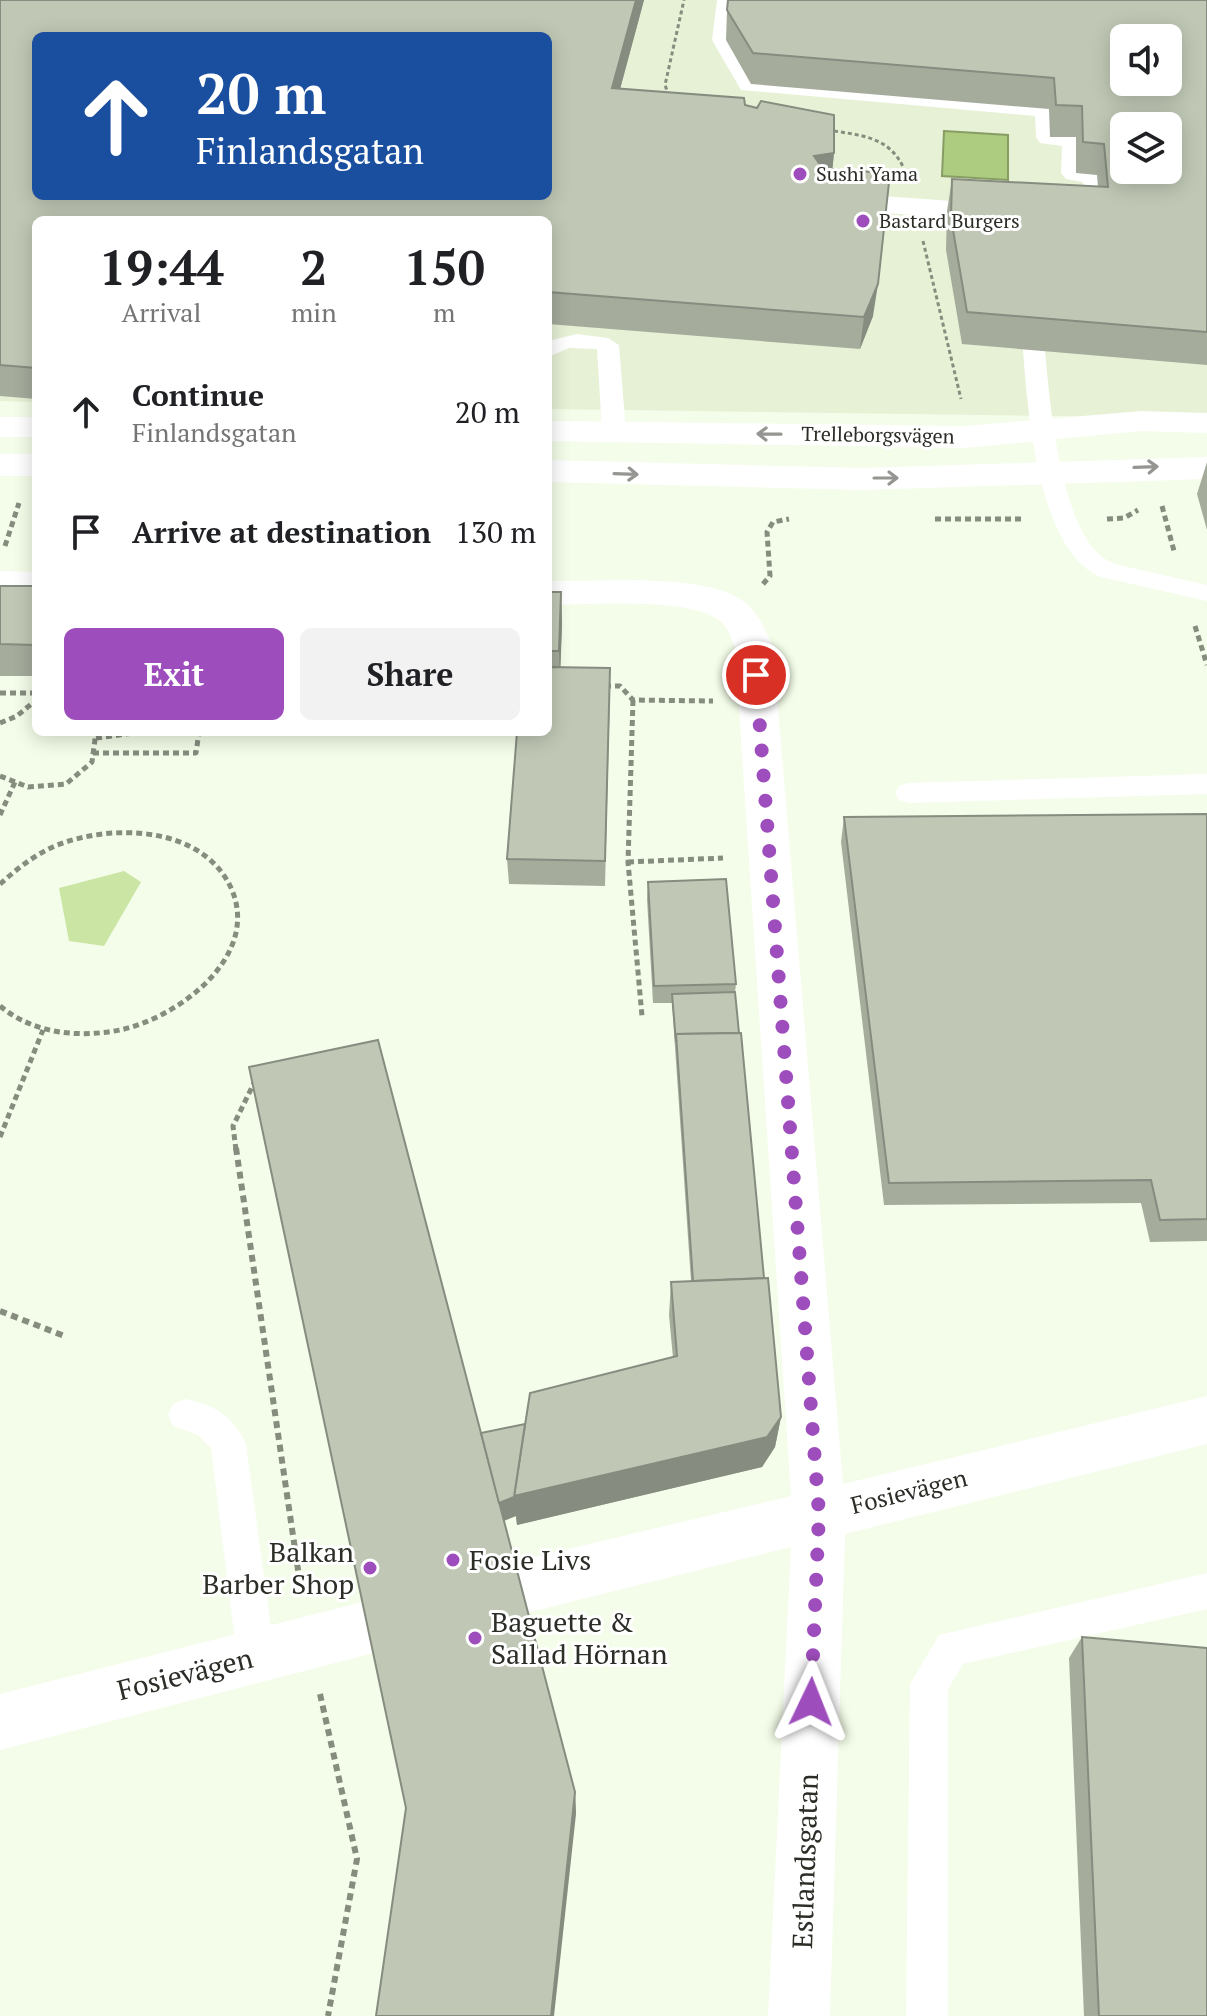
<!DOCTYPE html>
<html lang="en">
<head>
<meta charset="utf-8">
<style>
	:root { --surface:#fff; --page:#f2f2f2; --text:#202124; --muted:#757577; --accent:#9e4dbc }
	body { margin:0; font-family:"PT Serif",serif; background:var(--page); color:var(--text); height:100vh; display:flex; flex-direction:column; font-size:30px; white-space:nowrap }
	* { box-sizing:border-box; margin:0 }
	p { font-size:26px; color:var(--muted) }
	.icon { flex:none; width:44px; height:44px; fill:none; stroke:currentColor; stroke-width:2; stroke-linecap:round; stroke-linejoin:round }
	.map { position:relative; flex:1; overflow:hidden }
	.sheet { position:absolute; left:32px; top:216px; width:520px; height:520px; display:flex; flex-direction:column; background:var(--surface); border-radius:12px; box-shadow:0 4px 20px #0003 }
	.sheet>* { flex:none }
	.guide { position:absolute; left:32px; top:32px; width:520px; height:168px; border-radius:12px; box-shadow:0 4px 20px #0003; background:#1a4fa0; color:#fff; overflow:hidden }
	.tools { position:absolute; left:1110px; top:24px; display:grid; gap:16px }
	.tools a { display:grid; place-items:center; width:72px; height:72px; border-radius:12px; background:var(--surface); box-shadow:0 4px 20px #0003; font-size:40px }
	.pin { position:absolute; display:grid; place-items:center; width:68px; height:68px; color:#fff; margin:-34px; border:4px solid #fff; border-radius:50%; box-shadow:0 2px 8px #0007 }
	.me { position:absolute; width:88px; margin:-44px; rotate:2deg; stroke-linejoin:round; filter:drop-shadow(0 0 6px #0008) }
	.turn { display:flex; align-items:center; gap:28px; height:168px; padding:0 32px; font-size:36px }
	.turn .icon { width:104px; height:104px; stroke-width:2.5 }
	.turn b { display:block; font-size:56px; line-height:68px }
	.eta { display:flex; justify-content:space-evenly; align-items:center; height:136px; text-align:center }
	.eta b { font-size:48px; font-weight:700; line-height:56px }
	.primary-button { display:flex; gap:16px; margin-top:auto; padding:16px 32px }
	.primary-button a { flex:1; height:92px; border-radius:12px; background:var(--accent); color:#fff; font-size:32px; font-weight:700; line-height:92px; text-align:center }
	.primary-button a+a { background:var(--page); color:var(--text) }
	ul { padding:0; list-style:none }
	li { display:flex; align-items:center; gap:24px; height:120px; padding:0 32px }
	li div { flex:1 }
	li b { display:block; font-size:30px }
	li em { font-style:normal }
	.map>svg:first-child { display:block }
	.built { fill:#e6f1d6; fill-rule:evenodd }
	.green { fill:#cbe5a4 }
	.water { fill:#aecc7f; stroke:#879d64; stroke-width:2 }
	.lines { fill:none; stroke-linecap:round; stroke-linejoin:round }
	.path-far2 { stroke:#868c7e; stroke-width:3; stroke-dasharray:4 3; stroke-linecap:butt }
	.path-far1 { stroke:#868c7e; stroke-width:5; stroke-dasharray:6 4; stroke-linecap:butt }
	.path { stroke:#868c7e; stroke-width:6; stroke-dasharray:7 5; stroke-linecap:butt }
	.lane { fill:#fff; fill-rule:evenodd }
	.street { fill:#fff; fill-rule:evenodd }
	.secondary { fill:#fff; fill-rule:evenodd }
	.wall { fill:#a5ac9c }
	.shaded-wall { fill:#868c7f }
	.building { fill:#c0c8b5; stroke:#868c7f; stroke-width:2; fill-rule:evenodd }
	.oneway { stroke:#959692 }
	.route { stroke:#9e4dbc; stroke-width:14; stroke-dasharray:0 25.2 }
	.poi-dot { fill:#9e4dbc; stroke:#fff; stroke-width:3 }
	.labels { text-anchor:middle; stroke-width:6; stroke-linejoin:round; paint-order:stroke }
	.far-poi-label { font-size:20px; fill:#2b2e26; stroke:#fff; text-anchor:start }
	.far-street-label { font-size:20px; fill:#2b2e26; stroke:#fff }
	.street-label { font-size:24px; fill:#2b2e26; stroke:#fff }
	.near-poi-label { font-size:28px; fill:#2b2e26; stroke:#fff; text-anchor:start }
	.near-street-label { font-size:28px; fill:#2b2e26; stroke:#fff }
</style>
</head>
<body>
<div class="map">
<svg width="1207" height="2016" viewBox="0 0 1207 2016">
	<rect width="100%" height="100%" fill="#f4fde9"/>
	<path class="built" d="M0 0H1207V418L548 409V220H36V402L0 401ZM36 36H548V196H36ZM1124 38H1168V82H1124ZM1124 126H1168V170H1124Z"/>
	<polygon class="green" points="124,871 141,882 104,946 69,941 59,888"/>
	<polygon class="water" points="944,131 1008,135 1008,180 942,176"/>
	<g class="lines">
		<g class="path-far2">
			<polyline points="669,96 665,85 684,0"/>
			<path d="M827 130C859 135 890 136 904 169"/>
			<polyline points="923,241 961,399"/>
		</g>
		<g class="path-far1">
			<polyline points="1162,506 1174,551"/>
			<polyline points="935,519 1025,519"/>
			<polyline points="1107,519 1124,518 1138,510"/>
			<polyline points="5,546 19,503"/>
			<polyline points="763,584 770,576 767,532 773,522 789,519"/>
			<polyline points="1195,626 1207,665"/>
			<polyline points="605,686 620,686 633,700 713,701"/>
			<polyline points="0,693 36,693"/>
			<polyline points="633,700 628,862 642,1016"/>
			<polyline points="0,723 17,716 36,700"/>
			<polyline points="96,738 142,732"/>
			<polyline points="93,753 196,753 199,732"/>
			<polyline points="0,776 28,787 66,784 92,762 96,732"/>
			<polyline points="0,815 15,782"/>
			<polyline points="628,862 723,858"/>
			<path d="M0 884C17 869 34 855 55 846 111 823 204 825 232 890 260 958 177 1018 120 1030 78 1038 34 1034 0 1006"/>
			<polyline points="0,1137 43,1030"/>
			<polyline points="236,1150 233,1126 256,1079"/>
		</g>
		<g class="path">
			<polyline points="236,1148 301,1590"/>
			<polyline points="0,1311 67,1337"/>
			<polyline points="320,1694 357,1859 328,2016"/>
		</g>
		<g class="lane">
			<polygon points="577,334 608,338 619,345 626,432 622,437 606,437 602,432 597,349 569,348 548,357 548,341"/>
			<path d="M1034 342 1045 349C1049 400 1060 509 1093 548 1100 557 1109 562 1119 565L1207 585V601L1101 577C1038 553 1027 408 1023 349Z"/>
			<polygon points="1207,774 1207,794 909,803 899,800 895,793 899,786 909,783"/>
			<path d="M185 1399C215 1405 233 1416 246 1444L275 1657 269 1670 256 1676 243 1670 237 1657 211 1448 198 1435 173 1426 168 1415 173 1404Z"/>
			<polygon points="1207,1573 1207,1609 963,1664 948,1689 948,2016 906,2016 910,1684 939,1635"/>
		</g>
		<g class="street">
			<polygon points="717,0 743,0 740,40 761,76 1059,103 1063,109 1064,128 1086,131 1090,137 1091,166 1107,169 1112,175 1116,219 1112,225 1101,228 1076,224 1072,218 1076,212 1085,209 1083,182 1066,179 1061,173 1062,146 1040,143 1036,137 1035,116 741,90 712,40"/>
			<polygon points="828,192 1006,205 1017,208 1021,214 1017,220 1006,223 817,207 813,201 817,195"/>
			<polygon points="0,571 36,572 36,596 0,595"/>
			<path d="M640 580C672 582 723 582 748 605 760 616 767 633 773 648L843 1484 1207 1396V1444L845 1534 830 2016H768L791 1547 518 1615 499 1607 491 1588 499 1569 518 1561 791 1496 735 648C731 638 729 628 720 621 690 596 588 605 548 605V581Z"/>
			<polygon points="370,1600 389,1608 397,1627 389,1646 370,1654 0,1750 0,1694"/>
		</g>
		<g class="secondary">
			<polygon points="1141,411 1207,413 1207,433 1141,431 965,448 548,441 548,421 965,426"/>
			<rect x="0" y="417" width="36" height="20"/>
			<rect x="0" y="454" width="36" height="22"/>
			<polygon points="1207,457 1207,479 864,490 548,482 548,460 864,468"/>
		</g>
	</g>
	<g class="wall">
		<polygon points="0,0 644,0 620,89 745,105 834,153 832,170 873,316 860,349 548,324 548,220 36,220 36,399 0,396"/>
		<polygon points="1207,0 1207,365 962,344 946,250 947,211 952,179 1098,187 1097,175 1076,173 1076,137 1050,137 1049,109 751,84 726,40 727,10"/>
		<polygon points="1207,462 1207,530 1197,494"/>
		<rect x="0" y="586" width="36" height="90"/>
		<polygon points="548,592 561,592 562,624 560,667 610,693 605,886 509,884 507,859 548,732"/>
		<polygon points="1207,814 1207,1241 1150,1242 1141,1203 884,1205 841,842 844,817"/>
		<polygon points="648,882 736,984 735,992 764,1278 781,1417 775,1447 762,1467 517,1525 516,1516 504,1521 575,1792 576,1814 406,1808 481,1433 525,1424 673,1358 669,1315 671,1282 691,1281 672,1003 653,1003 647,899"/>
		<polygon points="1082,1637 1207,2016 1084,2016 1069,1658"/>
	</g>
	<g class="shaded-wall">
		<polygon points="636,0 644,0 612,119 612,88"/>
		<polygon points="834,153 831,184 814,156"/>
		<polygon points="878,284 873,316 860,349 864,317"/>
		<polygon points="561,592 562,624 560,682 559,651"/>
		<polygon points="781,1417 775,1447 762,1467 517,1525 516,1516 500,1522 497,1504 514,1496"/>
		<polygon points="575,1792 576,1814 554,2016 551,2016"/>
	</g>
	<g class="building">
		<path d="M0 0H636L612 88 744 98 745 105 757 108 761 101 834 115V153L814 156 823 169 890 173 878 284 864 317 548 292V220H36V368L0 365ZM36 36H548V196H36Z"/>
		<path d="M728 0H1207V332L967 312 951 218 952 179 1108 187 1104 144 1083 142 1082 106 1056 105 1054 78 753 53 727 10ZM1124 38H1168V82H1124ZM1124 126H1168V170H1124Z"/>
		<polygon points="0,586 36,586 36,645 0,644"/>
		<polygon points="548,592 561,592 559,651 548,651"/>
		<polygon points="548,667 610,668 605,861 507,859 517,732 548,732"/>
		<polygon points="1207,814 1207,1219 1160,1220 1151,1180 889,1183 844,817"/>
		<polygon points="726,879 736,984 654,986 648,882"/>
		<polygon points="735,992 739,1033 676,1034 676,1042 672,994"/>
		<polygon points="741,1033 764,1278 693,1281 676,1034"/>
		<polygon points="378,1040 575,1792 551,2016 376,2016 406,1808 249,1067"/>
		<polygon points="768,1278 781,1417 767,1437 514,1496 530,1393 677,1356 671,1282"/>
		<polygon points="525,1424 514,1497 499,1503 481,1433"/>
		<polygon points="1082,1637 1207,1648 1207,2016 1099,2016"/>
	</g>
	<defs><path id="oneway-shaft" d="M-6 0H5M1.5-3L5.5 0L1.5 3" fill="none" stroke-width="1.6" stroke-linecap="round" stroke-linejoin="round" transform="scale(2)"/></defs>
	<g class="oneway">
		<use href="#oneway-shaft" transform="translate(769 434) rotate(-179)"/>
		<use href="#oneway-shaft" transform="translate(1146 467) rotate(-2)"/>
		<use href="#oneway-shaft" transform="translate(626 474) rotate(2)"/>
		<use href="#oneway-shaft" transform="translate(886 478)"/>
	</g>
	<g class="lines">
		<polyline class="route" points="756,675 819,1514 811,1702"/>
	</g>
	<g class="poi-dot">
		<circle cx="800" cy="174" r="8"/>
		<circle cx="863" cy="221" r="8"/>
		<circle cx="453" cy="1560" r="8"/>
		<circle cx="370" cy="1568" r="8"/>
		<circle cx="475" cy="1638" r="8"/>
	</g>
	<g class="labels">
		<g class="far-poi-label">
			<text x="816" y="181">Sushi Yama</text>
			<text x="879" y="228">Bastard Burgers</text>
		</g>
		<g class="far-street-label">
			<text transform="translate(878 435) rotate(1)" y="7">Trelleborgsvägen</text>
		</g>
		<g class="street-label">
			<text transform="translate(909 1492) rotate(-14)" y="8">Fosievägen</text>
		</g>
		<g class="near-poi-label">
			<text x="354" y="1562" text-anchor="end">Balkan<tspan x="354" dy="32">Barber Shop</tspan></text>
			<text x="469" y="1570">Fosie Livs</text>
			<text x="491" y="1632">Baguette &amp;<tspan x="491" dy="32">Sallad Hörnan</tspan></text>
		</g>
		<g class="near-street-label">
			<text transform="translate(185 1674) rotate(-14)" y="10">Fosievägen</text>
			<text transform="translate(805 1861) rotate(-88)" y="10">Estlandsgatan</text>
		</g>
	</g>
</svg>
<div class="tools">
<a><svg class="icon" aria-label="sound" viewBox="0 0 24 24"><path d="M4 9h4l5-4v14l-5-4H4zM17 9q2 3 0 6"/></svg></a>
<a><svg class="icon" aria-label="layers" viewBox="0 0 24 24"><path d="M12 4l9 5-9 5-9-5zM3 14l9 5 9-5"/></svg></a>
</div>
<div class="pin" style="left:756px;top:675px;background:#d93025"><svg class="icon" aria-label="arrive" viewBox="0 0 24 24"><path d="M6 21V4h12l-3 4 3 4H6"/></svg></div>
<svg class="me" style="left:811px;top:1702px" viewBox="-20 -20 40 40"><path d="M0-17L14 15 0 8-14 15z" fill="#9e4dbc" stroke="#fff" stroke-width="4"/></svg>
<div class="guide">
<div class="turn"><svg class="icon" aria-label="ahead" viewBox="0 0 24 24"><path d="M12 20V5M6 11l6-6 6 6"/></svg><div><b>20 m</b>Finlandsgatan</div></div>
</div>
<section class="sheet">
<div class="eta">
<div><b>19:44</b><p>Arrival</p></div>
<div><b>2</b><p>min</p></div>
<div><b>150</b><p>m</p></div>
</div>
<ul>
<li><svg class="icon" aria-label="ahead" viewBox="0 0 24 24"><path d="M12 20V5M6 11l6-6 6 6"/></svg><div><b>Continue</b><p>Finlandsgatan</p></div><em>20 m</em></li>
<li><svg class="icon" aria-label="arrive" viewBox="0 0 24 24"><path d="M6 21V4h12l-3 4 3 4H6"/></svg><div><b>Arrive at destination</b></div><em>130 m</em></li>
</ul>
<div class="primary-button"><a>Exit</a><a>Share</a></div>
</section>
</div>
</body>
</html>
